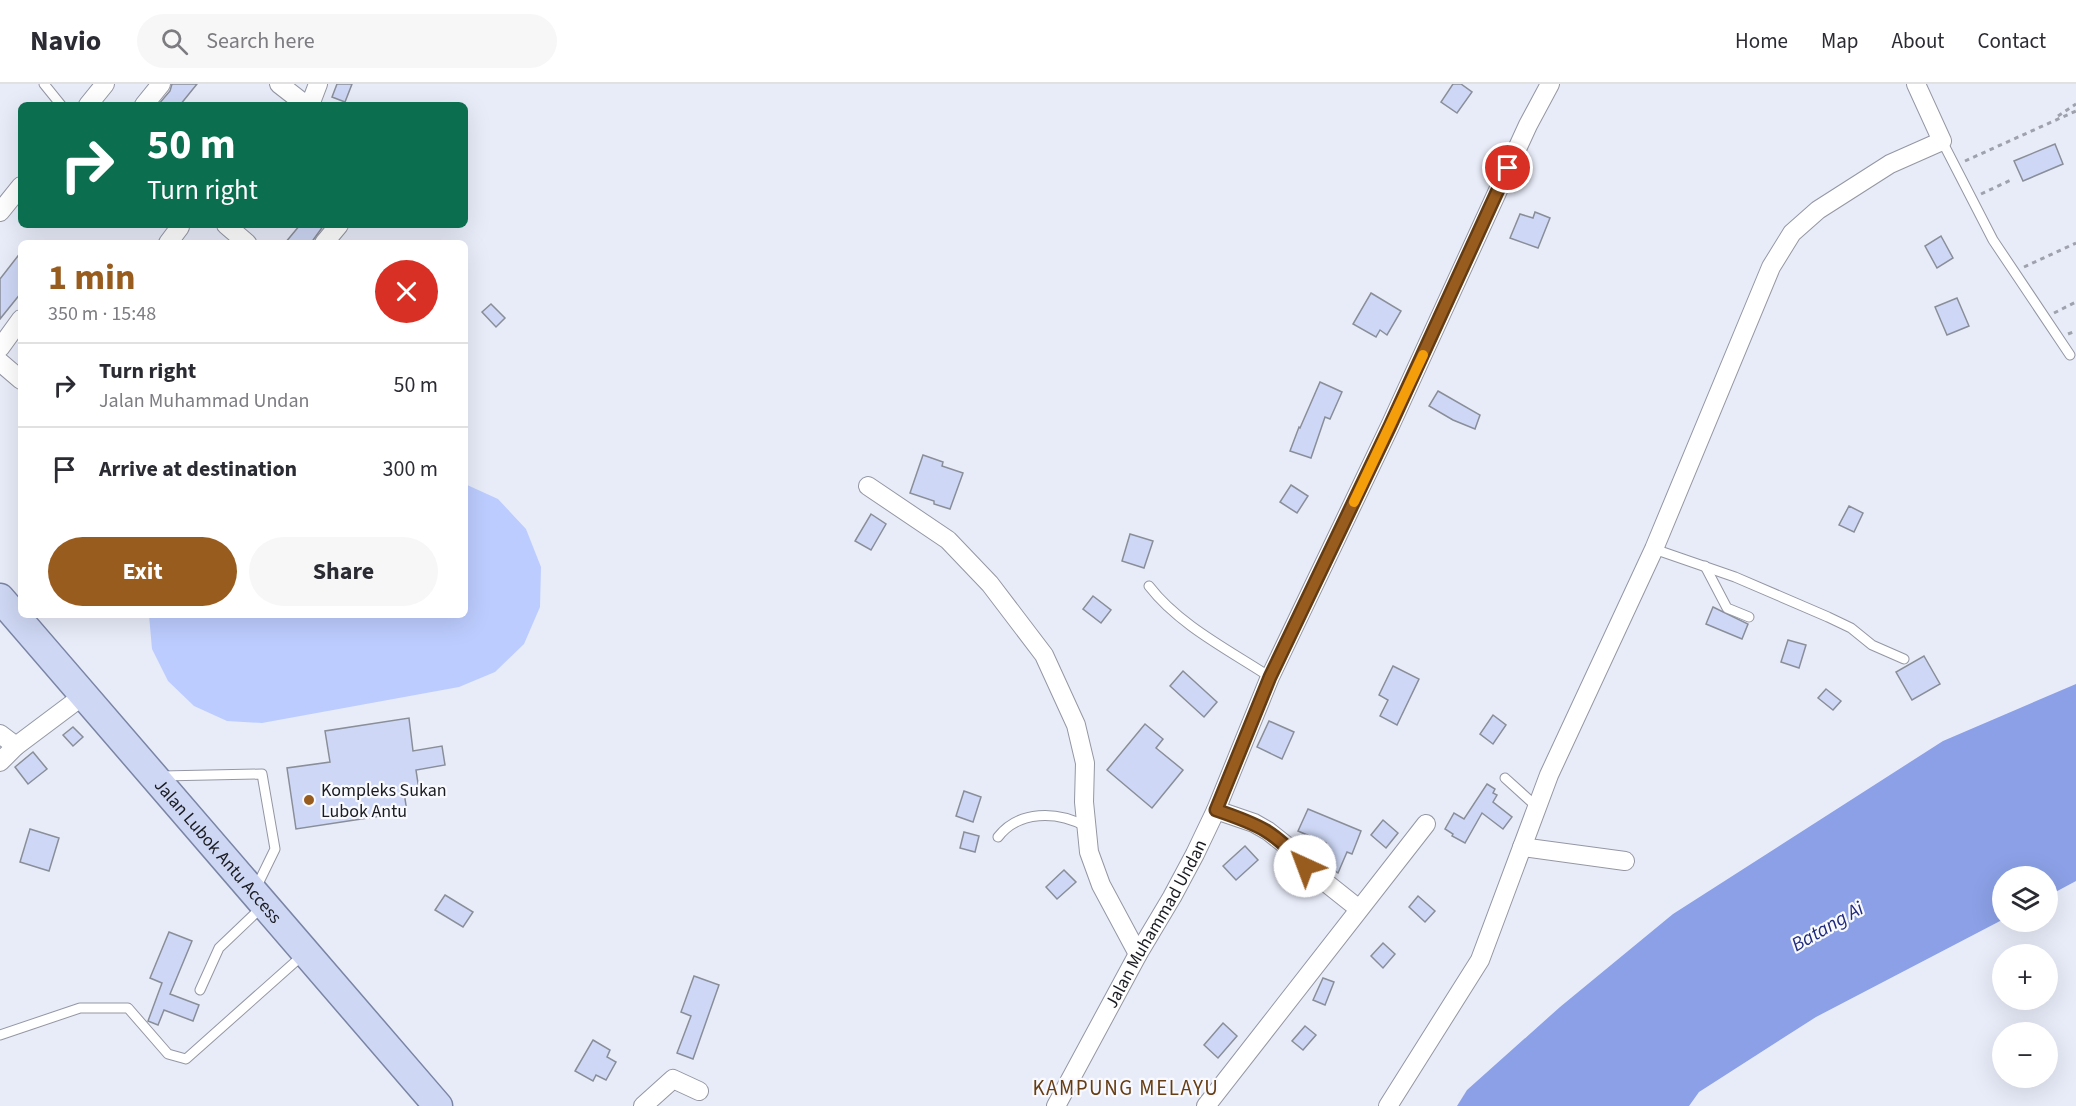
<!DOCTYPE html>
<html lang="en">
<head>
<meta charset="utf-8">
<style>
	:root { --surface:#fff; --page:#f7f7f7; --text:#2b2b33; --muted:#7c7c81; --line:#e1e1e2; --accent:#995c1f }
	body { margin:0; font-family:"Source Sans 3",sans-serif; background:var(--page); color:var(--text); height:100vh; display:flex; flex-direction:column; font-size:22px; white-space:nowrap }
	* { box-sizing:border-box; margin:0 }
	p { font-size:20px; color:var(--muted) }
	.icon { flex:none; width:33px; height:33px; fill:none; stroke:currentColor; stroke-width:2; stroke-linecap:round; stroke-linejoin:round }
	.map { position:relative; flex:1; overflow:hidden }
	.details { position:absolute; left:18px; top:156px; width:450px; height:378px; display:flex; flex-direction:column; background:var(--surface); border-radius:9px; box-shadow:0 6px 24px #0002 }
	.details>* { flex:none }
	.top-card { position:absolute; left:18px; top:18px; width:450px; height:126px; border-radius:9px; box-shadow:0 6px 24px #0002; background:#0b6e4f; color:#fff; overflow:hidden }
	.fabs { position:absolute; left:1992px; top:782px; display:grid; gap:12px }
	.fabs a { display:grid; place-items:center; width:66px; height:66px; border-radius:50%; background:var(--surface); box-shadow:0 6px 24px #0002; font-size:30px }
	.pin { position:absolute; display:grid; place-items:center; width:51px; height:51px; color:#fff; margin:-26px; border:3px solid #fff; border-radius:50%; box-shadow:0 2px 6px #0007 }
	.me { position:absolute; width:66px; margin:-33px; rotate:317deg; stroke-linejoin:round; filter:drop-shadow(0 0 4px #0008) }
	.turn { display:flex; align-items:center; gap:21px; height:126px; padding:0 30px; font-size:27px }
	.turn .icon { width:78px; height:78px; stroke-width:2.5 }
	.turn b { display:block; font-size:42px; line-height:51px }
	.round { display:grid; place-items:center; flex:none; width:63px; height:63px; border-radius:32px; background:var(--page) }
	.overview { display:flex; align-items:center; justify-content:space-between; height:102px; padding:0 30px }
	h1 { font-size:36px; font-weight:700; line-height:45px; color:var(--accent) }
	.action { display:flex; gap:12px; margin-top:auto; padding:12px 30px }
	.action a { flex:1; height:69px; border-radius:36px; background:var(--accent); color:#fff; font-size:24px; font-weight:700; line-height:69px; text-align:center }
	.action a+a { background:var(--page); color:var(--text) }
	ul { padding:0; list-style:none }
	li { display:flex; align-items:center; gap:18px; height:84px; padding:0 30px; border-top:2px solid var(--line) }
	li div { flex:1 }
	li b { display:block; font-size:22px }
	li em { font-style:normal }
	header { display:flex; align-items:center; gap:36px; box-sizing:border-box; height:84px; padding:0 30px; background:var(--surface); border-bottom:2px solid var(--line) }
	header strong { font-size:28px }
	nav { display:flex; gap:33px; margin-inline-start:auto; font-size:21px }
	.search { width:420px; height:54px; background:var(--page); display:flex; align-items:center; gap:15px; box-sizing:border-box; padding:0 21px; border-radius:33px; color:var(--muted); font-size:22px }
	.map>svg:first-child { display:block }
	.green { fill:#bcccfe }
	.water { fill:#8ba0e6 }
	.building { fill:#ced8f6; stroke:#8a8e99; stroke-width:1.5 }
	.lines { fill:none; stroke-linecap:round; stroke-linejoin:round }
	.service-casing { stroke:#9497a3; stroke-width:11 }
	.minor-casing { stroke:#9497a3; stroke-width:20 }
	.primary-casing { stroke:#7a84a4; stroke-width:31 }
	.path { stroke:#9fa2ac; stroke-width:3; stroke-dasharray:4.5 4.5; stroke-linecap:butt }
	.service { stroke:#fff; stroke-width:9 }
	.minor { stroke:#fff; stroke-width:18 }
	.primary { stroke:#ced7f3; stroke-width:28 }
	.route-casing { stroke:#633c14; stroke-width:15 }
	.route { stroke:#995c1f; stroke-width:10 }
	.slow { stroke:#f59e0b; stroke-width:10 }
	.poi-dot { fill:#995c1f; stroke:#f8faff; stroke-width:2 }
	.labels { text-anchor:middle; stroke-width:4.5; stroke-linejoin:round; paint-order:stroke }
	.poi-label { font-size:18px; fill:#1a1b20; stroke:#f8faff; text-anchor:start }
	.street-label { font-size:18px; fill:#1a1b20; stroke:#f8faff }
	.water-label { font-size:20px; font-style:italic; fill:#202a7b; stroke:#f8faff }
	.quarter-label { font-size:21px; letter-spacing:1.5px; fill:#673d14; stroke:#f8faff }
</style>
</head>
<body>
<header>
<strong>Navio</strong>
<div class="search"><svg class="icon" aria-label="search" viewBox="0 0 24 24"><circle cx="10" cy="10" r="6"/><path d="M15 15l6 6"/></svg>Search here</div>
<nav><a>Home</a><a>Map</a><a>About</a><a>Contact</a></nav>
</header>
<div class="map">
<svg width="2076" height="1022" viewBox="0 0 2076 1022">
	<rect width="100%" height="100%" fill="#e8ecf9"/>
	<polygon class="green" points="465,400 498,415 526,445 541,483 540,523 524,560 495,588 459,603 262,639 227,637 194,622 168,597 152,565 149,531 465,531"/>
	<polygon class="water" points="2076,600 2076,797 2048,812 2048,792 2002,792 2002,836 1816,933 1699,1008 1689,1022 1457,1022 1467,1006 1560,923 1673,830 1943,657"/>
	<g class="building">
		<polygon points="172,0 197,0 180,21 158,21 170,7"/>
		<polygon points="337,0 352,0 345,18 332,13"/>
		<polygon points="1453,0 1461,0 1472,8 1457,29 1441,18"/>
		<polygon points="2055,60 2063,80 2023,97 2014,77"/>
		<polygon points="1535,128 1550,134 1538,164 1510,154 1520,130 1533,134"/>
		<polygon points="300,141 324,141 311,159 285,159"/>
		<polygon points="1941,152 1953,174 1937,184 1925,162"/>
		<polygon points="21,168 21,209 0,235 0,195"/>
		<polygon points="1371,209 1401,227 1387,251 1380,246 1376,253 1353,240"/>
		<polygon points="1957,214 1969,242 1947,251 1935,223"/>
		<polygon points="491,220 505,234 496,243 482,228"/>
		<polygon points="1320,298 1342,308 1330,335 1325,333 1311,374 1290,367 1299,343 1300,344"/>
		<polygon points="1438,307 1480,331 1475,345 1453,336 1429,322"/>
		<polygon points="923,371 943,378 942,382 963,389 950,425 934,420 934,417 910,409"/>
		<polygon points="1291,401 1308,412 1297,429 1280,418"/>
		<polygon points="1849,422 1863,429 1854,448 1839,441"/>
		<polygon points="871,430 886,440 871,466 855,457"/>
		<polygon points="1130,450 1153,457 1144,484 1122,477"/>
		<polygon points="1093,512 1111,526 1101,539 1083,525"/>
		<polygon points="1713,523 1748,540 1742,555 1706,540"/>
		<polygon points="1788,556 1806,561 1799,584 1781,578"/>
		<polygon points="1924,572 1940,600 1912,616 1896,588"/>
		<polygon points="1393,582 1419,595 1397,641 1380,632 1388,616 1379,611"/>
		<polygon points="1183,587 1217,618 1204,633 1170,602"/>
		<polygon points="1826,605 1841,617 1833,626 1818,614"/>
		<polygon points="1493,631 1506,641 1493,660 1480,650"/>
		<polygon points="409,634 413,667 442,662 445,681 416,686 419,706 404,708 407,728 296,745 287,684 330,678 325,647"/>
		<polygon points="1269,637 1294,648 1282,675 1257,663"/>
		<polygon points="1145,640 1163,655 1156,664 1183,686 1152,724 1107,686"/>
		<polygon points="73,643 83,653 73,662 63,651"/>
		<polygon points="33,668 47,685 28,700 15,683"/>
		<polygon points="1487,700 1495,705 1493,709 1497,711 1493,718 1512,733 1503,745 1482,729 1465,759 1452,752 1453,750 1445,745 1454,729 1464,735"/>
		<polygon points="964,707 981,713 973,738 956,732"/>
		<polygon points="1308,725 1361,747 1352,770 1347,768 1338,789 1319,778 1326,759 1298,747"/>
		<polygon points="1383,736 1398,749 1386,764 1371,751"/>
		<polygon points="30,745 59,754 49,787 20,778"/>
		<polygon points="964,748 979,752 975,768 960,764"/>
		<polygon points="1245,762 1258,776 1236,796 1223,782"/>
		<polygon points="1064,786 1076,798 1057,815 1046,803"/>
		<polygon points="445,811 473,828 463,843 435,826"/>
		<polygon points="1418,812 1435,827 1425,838 1409,823"/>
		<polygon points="169,848 192,857 170,910 199,921 193,937 164,926 158,941 148,937 162,899 150,894"/>
		<polygon points="1383,859 1395,870 1383,884 1371,872"/>
		<polygon points="694,892 719,901 693,975 677,969 691,932 681,928"/>
		<polygon points="1323,894 1334,898 1325,921 1313,916"/>
		<polygon points="1223,939 1237,952 1218,974 1204,961"/>
		<polygon points="1305,942 1316,951 1303,966 1292,957"/>
		<polygon points="593,956 610,966 607,973 616,978 606,996 596,991 593,997 575,987"/>
	</g>
	<g class="lines">
		<defs>
			<g id="service">
				<polyline points="44,0 61,21"/>
				<polyline points="1942,57 1993,156 2070,271"/>
				<polyline points="1654,465 1735,493 1828,533 1851,544 1872,561 1904,575"/>
				<polyline points="1705,482 1727,524 1749,533"/>
				<path d="M1149 502C1179 541 1229 566 1270 593"/>
				<polyline points="162,692 262,690 275,765 256,804"/>
				<polyline points="1505,694 1537,723"/>
				<path d="M998 753C1019 726 1057 727 1085 742"/>
				<polyline points="200,906 219,864 262,823"/>
				<polyline points="0,951 80,924 128,924 168,970 186,975 304,870"/>
			</g>
			<g id="minor">
				<polyline points="279,0 306,21"/>
				<polyline points="88,21 105,0"/>
				<polyline points="144,21 161,0"/>
				<polyline points="310,21 318,0"/>
				<polyline points="0,128 21,102"/>
				<polyline points="226,141 247,159"/>
				<polyline points="168,159 180,143"/>
				<polyline points="324,159 339,141"/>
				<polyline points="0,264 21,235"/>
				<polyline points="0,278 21,296"/>
				<polyline points="868,402 948,456 990,500 1044,571 1076,641 1085,679 1084,718 1089,768 1101,801 1138,870"/>
				<polyline points="0,650 16,662 84,611"/>
				<polyline points="0,678 16,662"/>
				<polyline points="1216,726 1254,739 1268,747 1287,762 1305,782 1359,825"/>
				<polyline points="1522,763 1625,777"/>
				<polyline points="643,1022 673,995 699,1007"/>
				<path id="s1" d="M1056 1022 1138 870 1172 813 1195 770 1216 726 1270 593 1390 342 1528 41 1550 0"/>
				<polyline points="1206,1022 1426,740"/>
				<polyline points="1388,1022 1480,876 1549,691 1654,465 1771,183 1792,149 1818,126 1890,80 1942,57 1916,0"/>
			</g>
			<g id="primary">
				<path id="s2" d="M0 514 438 1022"/>
			</g>
		</defs>
		<use href="#service" class="service-casing"/>
		<use href="#minor" class="minor-casing"/>
		<use href="#primary" class="primary-casing"/>
		<g class="path">
			<polyline points="2058,32 2076,20"/>
			<polyline points="1965,77 2076,27"/>
			<polyline points="1981,110 2013,95"/>
			<polyline points="2024,183 2076,159"/>
			<polyline points="2054,229 2076,218"/>
			<polyline points="2068,250 2076,247"/>
		</g>
		<use href="#service" class="service"/>
		<use href="#minor" class="minor"/>
		<use href="#primary" class="primary"/>
	</g>
	<g class="lines">
		<defs>
			<path id="route" d="M1305 782C1274 747 1260 741 1216 726L1270 593 1390 342 1508 84"/>
		</defs>
		<use href="#route" class="route-casing"/>
		<use href="#route" class="route"/>
		<polyline class="slow" points="1354,418 1423,271"/>
	</g>
	<circle class="poi-dot" cx="309" cy="716" r="6"/>
	<g class="labels">
		<g class="poi-label">
			<text x="321" y="712">Kompleks Sukan<tspan x="321" dy="21">Lubok Antu</tspan></text>
		</g>
		<g class="street-label">
			<text dy="6" stroke="none"><textPath href="#s2" startOffset="334">Jalan Lubok Antu Access</textPath></text>
			<text dy="6" stroke="none"><textPath href="#s1" startOffset="208">Jalan Muhammad Undan</textPath></text>
		</g>
		<g class="water-label">
			<text transform="translate(1827 842) rotate(-30)" y="7">Batang Ai</text>
		</g>
		<g class="quarter-label">
			<text x="1126" y="1011">KAMPUNG MELAYU</text>
		</g>
	</g>
</svg>
<div class="fabs">
<a><svg class="icon" aria-label="layers" viewBox="0 0 24 24"><path d="M12 4l9 5-9 5-9-5zM3 14l9 5 9-5"/></svg></a>
<a>+</a>
<a>−</a>
</div>
<div class="pin" style="left:1508px;top:84px;background:#d93025"><svg class="icon" aria-label="arrive" viewBox="0 0 24 24"><path d="M6 21V4h12l-3 4 3 4H6"/></svg></div>
<svg class="me" style="left:1305px;top:782px" viewBox="-20 -20 40 40"><circle r="19" fill="#fff"/><path d="M0-13L10 11 0 6-10 11z" fill="#995c1f"/></svg>
<div class="top-card">
<div class="turn"><svg class="icon" aria-label="right" viewBox="0 0 24 24"><path d="M7 20v-9h11M14 6l5 5-5 5"/></svg><div><b>50 m</b>Turn right</div></div>
</div>
<section class="details">
<div class="overview"><div><h1>1 min</h1><p>350 m · 15:48</p></div><a class="round" style="background:#d93025;color:#fff"><svg class="icon" aria-label="close" viewBox="0 0 24 24"><path d="M6 6l12 12M18 6L6 18"/></svg></a></div>
<ul>
<li><svg class="icon" aria-label="right" viewBox="0 0 24 24"><path d="M7 20v-9h11M14 6l5 5-5 5"/></svg><div><b>Turn right</b><p>Jalan Muhammad Undan</p></div><em>50 m</em></li>
<li><svg class="icon" aria-label="arrive" viewBox="0 0 24 24"><path d="M6 21V4h12l-3 4 3 4H6"/></svg><div><b>Arrive at destination</b></div><em>300 m</em></li>
</ul>
<div class="action"><a>Exit</a><a>Share</a></div>
</section>
</div>
</body>
</html>
